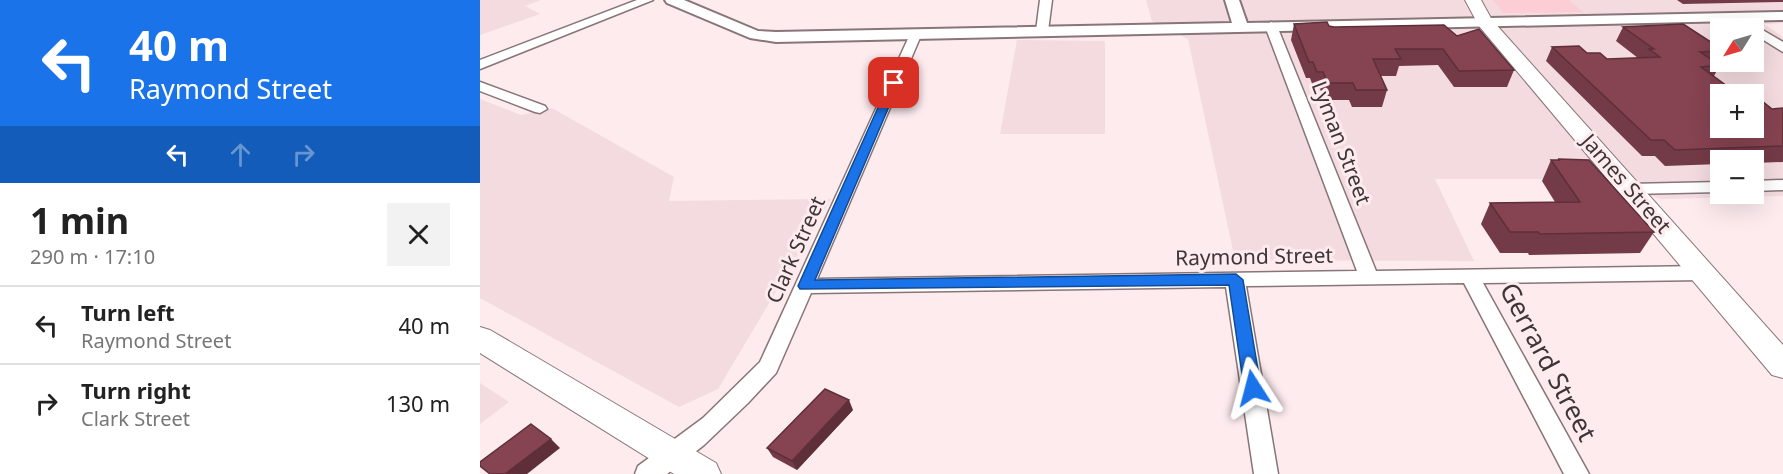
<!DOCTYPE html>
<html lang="en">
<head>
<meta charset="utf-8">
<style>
	:root { --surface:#fff; --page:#f2f2f2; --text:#222; --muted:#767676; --line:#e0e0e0 }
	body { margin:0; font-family:"Noto Sans",sans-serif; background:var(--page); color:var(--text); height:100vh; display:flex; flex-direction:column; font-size:22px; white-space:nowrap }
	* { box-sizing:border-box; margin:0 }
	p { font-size:20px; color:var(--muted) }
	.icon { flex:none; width:33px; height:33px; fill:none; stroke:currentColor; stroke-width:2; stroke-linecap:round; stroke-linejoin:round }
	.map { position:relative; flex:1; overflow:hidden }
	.panel { display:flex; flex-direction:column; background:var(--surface); width:480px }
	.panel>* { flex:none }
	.hud { background:#1a73e8; color:#fff; overflow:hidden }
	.needle { width:39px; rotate:233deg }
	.buttons { position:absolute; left:1230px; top:18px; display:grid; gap:12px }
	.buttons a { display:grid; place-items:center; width:54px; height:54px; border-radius:0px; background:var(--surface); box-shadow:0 6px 24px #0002; font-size:30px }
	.pin { position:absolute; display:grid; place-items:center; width:51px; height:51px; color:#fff; margin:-26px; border-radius:12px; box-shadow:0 3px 9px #0006 }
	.me { position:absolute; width:66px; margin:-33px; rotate:351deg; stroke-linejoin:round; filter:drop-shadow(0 0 4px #0008) }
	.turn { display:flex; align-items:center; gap:21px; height:126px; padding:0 30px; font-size:27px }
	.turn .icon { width:78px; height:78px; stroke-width:2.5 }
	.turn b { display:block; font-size:42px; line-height:51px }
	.lanes { display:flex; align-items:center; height:57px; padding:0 30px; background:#0003; justify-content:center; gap:30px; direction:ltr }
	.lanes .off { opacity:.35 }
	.round { display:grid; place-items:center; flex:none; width:63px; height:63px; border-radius:0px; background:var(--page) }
	.overview { display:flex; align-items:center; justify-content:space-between; height:102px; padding:0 30px }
	h1 { font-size:36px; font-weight:700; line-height:45px }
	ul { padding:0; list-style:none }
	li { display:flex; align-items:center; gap:18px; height:78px; padding:0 30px; border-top:2px solid var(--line) }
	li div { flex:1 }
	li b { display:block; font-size:22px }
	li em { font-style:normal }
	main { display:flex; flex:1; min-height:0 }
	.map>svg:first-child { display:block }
	.built { fill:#f3dbdf; fill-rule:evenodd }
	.green { fill:#fdcdd5 }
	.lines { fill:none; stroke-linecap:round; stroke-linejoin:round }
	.minor-casing { stroke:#887578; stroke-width:3 }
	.tertiary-casing { stroke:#887578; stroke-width:4 }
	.secondary-casing { stroke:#887578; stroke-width:2 }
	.minor { fill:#fff; fill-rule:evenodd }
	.tertiary { fill:#fff; fill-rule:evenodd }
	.secondary { fill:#fff; fill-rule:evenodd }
	.wall { fill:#733a47 }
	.shaded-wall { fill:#5e2f39 }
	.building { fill:#864352; stroke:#5e2f39; stroke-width:1.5 }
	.route { fill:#1a73e8; stroke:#114b97; stroke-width:1.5 }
	.labels { text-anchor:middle; stroke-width:6; stroke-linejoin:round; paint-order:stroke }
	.street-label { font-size:21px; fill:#3d3536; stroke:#fdebee }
	.near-street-label { font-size:26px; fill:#3d3536; stroke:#fdebee }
</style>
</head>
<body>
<main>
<section class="panel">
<div class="hud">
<div class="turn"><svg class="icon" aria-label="left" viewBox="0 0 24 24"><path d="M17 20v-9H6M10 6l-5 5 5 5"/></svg><div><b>40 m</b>Raymond Street</div></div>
<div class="lanes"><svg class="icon" aria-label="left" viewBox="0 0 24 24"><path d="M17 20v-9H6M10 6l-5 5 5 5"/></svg><svg class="icon off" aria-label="ahead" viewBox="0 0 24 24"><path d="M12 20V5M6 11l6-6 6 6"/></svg><svg class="icon off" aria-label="right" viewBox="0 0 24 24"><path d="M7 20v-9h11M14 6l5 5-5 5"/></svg></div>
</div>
<div class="overview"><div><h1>1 min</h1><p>290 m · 17:10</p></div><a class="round"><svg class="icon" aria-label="close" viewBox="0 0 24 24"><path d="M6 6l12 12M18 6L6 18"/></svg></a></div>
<ul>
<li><svg class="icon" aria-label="left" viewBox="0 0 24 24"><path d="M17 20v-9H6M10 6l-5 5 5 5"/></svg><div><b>Turn left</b><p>Raymond Street</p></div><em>40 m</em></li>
<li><svg class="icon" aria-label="right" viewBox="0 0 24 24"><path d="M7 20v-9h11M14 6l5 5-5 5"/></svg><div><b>Turn right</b><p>Clark Street</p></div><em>130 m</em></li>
</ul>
</section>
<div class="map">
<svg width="1303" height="474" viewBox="0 0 1303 474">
	<rect width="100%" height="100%" fill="#fdebee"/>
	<g class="built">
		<polygon points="0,0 61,0 45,6 60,14 0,35"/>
		<path d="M666 0H1303V23L1284 24 1303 37V196L1181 199 1119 179H955L994 261 755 260 708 39 672 21ZM1240 28H1274V62H1240ZM1240 94H1274V128H1240ZM1240 160H1274V194H1240Z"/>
		<polygon points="537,40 625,41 625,134 520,134"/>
		<polygon points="0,99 41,115 72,108 194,177 189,201 351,199 238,389 199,407 0,298"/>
		<polygon points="0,383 29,402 0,424"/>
	</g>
	<polygon class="green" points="1013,0 1089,0 1103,12 1023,13"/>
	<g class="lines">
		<defs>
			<g id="minor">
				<polygon points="157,0 173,0 0,69 0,60"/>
				<polygon points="560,0 572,0 568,31 562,35 556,31"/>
				<polygon points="791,22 797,26 896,271 1223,266 1230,268 1233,273 1230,278 1223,280 1003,283 1109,474 1084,474 984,283 766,286 798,474 774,474 746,287 331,293 296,373 268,403 224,445 187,474 155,474 158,466 223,418 280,362 432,30 440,30 442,33 337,279 877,271 785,26"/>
				<polygon points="1274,25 1303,42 1303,52 1274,34 1274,28 1268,28"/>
				<polygon points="0,82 65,106 67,109 60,113 55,112 0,91"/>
				<polygon points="1303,180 1303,190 1274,191 1274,181"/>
				<polygon points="1240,182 1240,192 1150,194 1144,193 1142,189 1144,185 1150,184"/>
			</g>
			<polygon id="tertiary" points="185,0 204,0 278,31 296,32 752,23 745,0 759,0 767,23 1303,12 1303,20 296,42 270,38 187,3"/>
			<g id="secondary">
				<polygon points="985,0 1001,0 1012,20 1303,345 1303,378 1292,375 999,26"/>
				<polygon points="0,327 10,330 236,463 241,474 194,474 0,353"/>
			</g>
		</defs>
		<use href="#minor" class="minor-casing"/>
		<use href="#tertiary" class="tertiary-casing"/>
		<use href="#secondary" class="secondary-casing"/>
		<use href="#minor" class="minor"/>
		<use href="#tertiary" class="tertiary"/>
		<use href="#secondary" class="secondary"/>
	</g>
	<g class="wall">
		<polygon points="1197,0 1303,0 1303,2 1203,4"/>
		<polygon points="814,24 977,36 1034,70 1027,87 974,87 958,65 919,66 916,76 900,76 907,90 902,107 872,107 869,100 845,100 840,89 834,89 830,78 826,78 811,40"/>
		<polygon points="1143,27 1240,48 1240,58 1237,63 1240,65 1234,76 1240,94 1292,109 1303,108 1303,162 1274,163 1274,160 1240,160 1240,164 1185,166 1175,156 1162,156 1066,61 1072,47 1107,53 1127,59 1158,58 1136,41"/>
		<polygon points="1078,159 1174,232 1160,253 1049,255 1048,253 1020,253 1001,224 1010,203 1075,202 1062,181 1071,160 1078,160"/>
		<polygon points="373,410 317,470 293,457 287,448"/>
	</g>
	<g class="shaded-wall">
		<polygon points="369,400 373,410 317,470 312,461"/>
		<polygon points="71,439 80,448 47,474 25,474"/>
	</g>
	<g class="building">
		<polygon points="847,22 849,26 854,27 964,25 977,36 999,29 1034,70 979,71 963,49 915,49 921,59 893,59 907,90 876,90 873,83 848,83 843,72 837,72 833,62 829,62 814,24"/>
		<polygon points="1203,24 1240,48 1240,51 1220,52 1240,65 1221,67 1258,94 1240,94 1240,128 1274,128 1274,101 1282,101 1292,109 1303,108 1303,146 1195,150 1184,140 1171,140 1072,47 1099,46 1107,53 1120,53 1127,59 1180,57 1169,49 1174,49 1143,27"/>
		<polygon points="1078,159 1109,160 1174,232 1060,234 1058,232 1030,232 1010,203 1100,202 1071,160 1080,160"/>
		<polygon points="345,389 369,400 312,461 287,448"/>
		<polygon points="51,424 71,439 25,474 10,474 0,466 0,462"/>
	</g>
	<polygon class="route" points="414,80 419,83 335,280 756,274 763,280 781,388 779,393 773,395 767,393 764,388 749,285 320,289 318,286 409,83"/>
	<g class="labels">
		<g class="street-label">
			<text transform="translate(861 143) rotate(69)" y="7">Lyman Street</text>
			<text transform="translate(1146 184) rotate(49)" y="7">James Street</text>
			<text transform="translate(316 250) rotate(-66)" y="7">Clark Street</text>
			<text transform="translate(774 257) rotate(-1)" y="7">Raymond Street</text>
		</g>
		<g class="near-street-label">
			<text transform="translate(1068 362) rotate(62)" y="9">Gerrard Street</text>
		</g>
	</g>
</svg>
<div class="buttons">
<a><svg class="needle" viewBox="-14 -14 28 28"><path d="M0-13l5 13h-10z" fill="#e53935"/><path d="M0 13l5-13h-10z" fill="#767676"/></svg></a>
<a>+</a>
<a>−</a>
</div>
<div class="pin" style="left:414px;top:83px;background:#d93025"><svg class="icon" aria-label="arrive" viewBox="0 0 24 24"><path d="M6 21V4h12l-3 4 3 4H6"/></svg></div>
<svg class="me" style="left:773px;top:388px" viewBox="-20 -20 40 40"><path d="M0-17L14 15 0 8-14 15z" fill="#1a73e8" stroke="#fff" stroke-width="4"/></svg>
</div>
</main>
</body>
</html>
